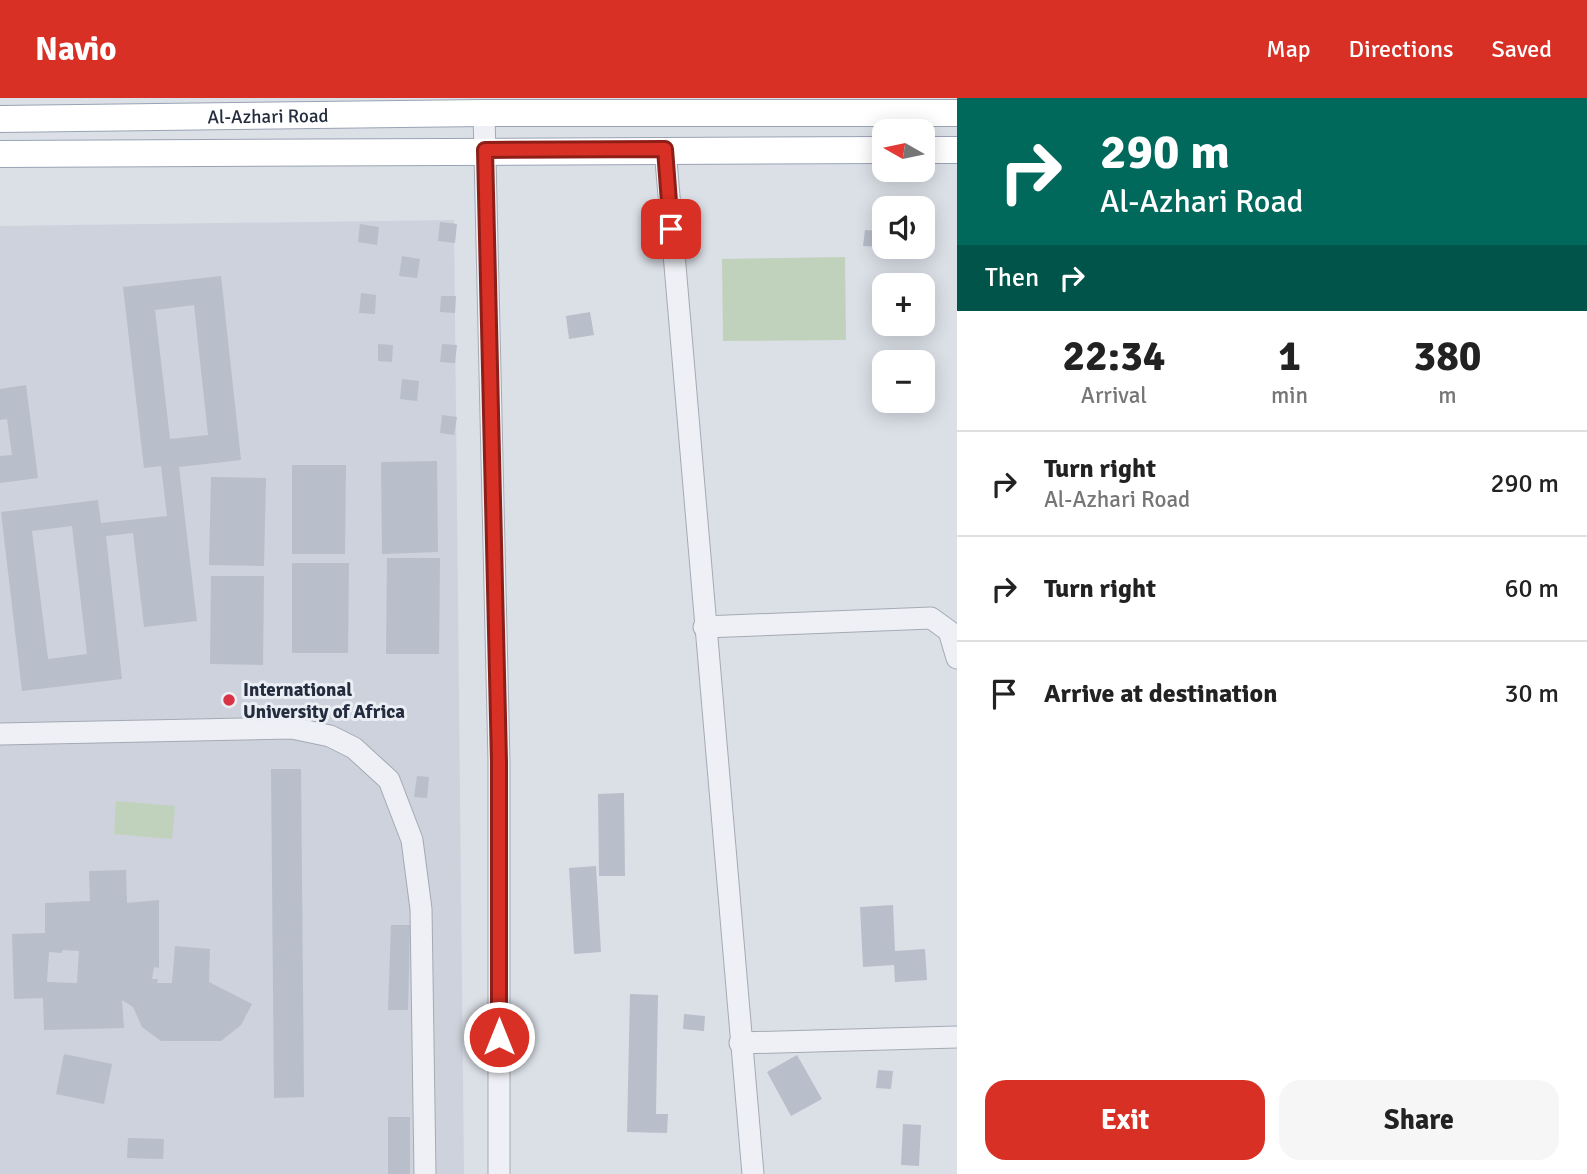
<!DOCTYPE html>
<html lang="en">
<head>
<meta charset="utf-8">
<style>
	:root { --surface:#fff; --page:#f6f6f6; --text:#222; --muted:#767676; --line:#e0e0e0; --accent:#d93025 }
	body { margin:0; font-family:Signika,sans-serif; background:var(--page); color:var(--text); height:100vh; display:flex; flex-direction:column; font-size:26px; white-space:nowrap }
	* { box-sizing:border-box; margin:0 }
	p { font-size:23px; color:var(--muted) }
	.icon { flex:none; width:38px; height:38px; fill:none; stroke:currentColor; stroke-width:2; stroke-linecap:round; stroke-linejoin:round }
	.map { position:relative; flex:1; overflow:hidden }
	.sheet { display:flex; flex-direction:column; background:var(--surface); width:630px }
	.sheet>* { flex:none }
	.hud { background:#00695c; color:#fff; overflow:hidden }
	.needle { width:46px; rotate:279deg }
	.controls { position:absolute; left:872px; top:21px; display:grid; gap:14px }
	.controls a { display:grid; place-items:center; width:63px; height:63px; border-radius:14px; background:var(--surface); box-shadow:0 4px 18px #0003; font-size:35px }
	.pin { position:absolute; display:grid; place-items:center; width:60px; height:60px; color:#fff; margin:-30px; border-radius:14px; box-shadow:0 4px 10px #0006 }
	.me { position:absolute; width:77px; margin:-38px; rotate:0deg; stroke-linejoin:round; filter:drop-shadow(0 0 5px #0008) }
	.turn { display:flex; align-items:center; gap:24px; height:147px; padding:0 28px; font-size:32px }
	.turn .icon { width:91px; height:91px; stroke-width:2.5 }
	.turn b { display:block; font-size:49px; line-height:60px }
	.then { display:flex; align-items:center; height:66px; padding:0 28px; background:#0003; gap:14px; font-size:26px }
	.eta { display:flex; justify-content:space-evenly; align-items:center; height:119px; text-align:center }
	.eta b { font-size:42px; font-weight:700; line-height:49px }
	.action { display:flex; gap:14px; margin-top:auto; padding:14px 28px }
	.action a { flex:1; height:80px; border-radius:21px; background:var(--accent); color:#fff; font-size:28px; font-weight:700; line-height:80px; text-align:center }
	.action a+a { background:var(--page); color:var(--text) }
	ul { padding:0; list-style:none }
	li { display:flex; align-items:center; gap:21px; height:105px; padding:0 28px; border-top:2px solid var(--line) }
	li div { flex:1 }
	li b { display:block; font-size:26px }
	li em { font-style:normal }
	header { display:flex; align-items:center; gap:42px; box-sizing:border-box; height:98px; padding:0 35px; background:var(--accent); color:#fff }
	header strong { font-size:33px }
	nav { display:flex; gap:38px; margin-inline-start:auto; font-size:24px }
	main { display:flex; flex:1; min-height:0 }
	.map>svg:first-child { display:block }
	.built { fill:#cdd2dc }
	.green { fill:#c0d2bc }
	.building { fill:#b8beca; fill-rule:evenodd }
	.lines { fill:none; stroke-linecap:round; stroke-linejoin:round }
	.minor-casing { stroke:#a4aab4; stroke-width:23 }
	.major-casing { stroke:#9aa3b4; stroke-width:28 }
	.minor { stroke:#eef0f5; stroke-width:21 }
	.major { stroke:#fff; stroke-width:26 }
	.route-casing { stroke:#8d1f18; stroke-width:18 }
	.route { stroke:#d93025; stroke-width:12 }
	.poi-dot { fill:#d93346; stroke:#ebeff5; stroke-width:2.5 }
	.labels { text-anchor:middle; stroke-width:6; stroke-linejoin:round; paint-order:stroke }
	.street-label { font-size:19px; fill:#242d3e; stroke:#ebeff5 }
	.poi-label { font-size:19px; font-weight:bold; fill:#242d3e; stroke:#ebeff5; text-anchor:start }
</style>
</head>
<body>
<header>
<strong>Navio</strong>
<nav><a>Map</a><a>Directions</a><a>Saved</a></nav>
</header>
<main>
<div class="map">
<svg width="957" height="1076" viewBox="0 0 957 1076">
	<rect width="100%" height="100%" fill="#dbe0e7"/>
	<polygon class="built" points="454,122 464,1076 0,1076 0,128"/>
	<g class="green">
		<polygon points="845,159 846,242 723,243 722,161"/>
		<polygon points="116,703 175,708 172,741 114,736"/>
	</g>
	<g class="building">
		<polygon points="683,103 684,122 646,124 646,105"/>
		<polygon points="440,124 457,126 455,145 438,143"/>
		<polygon points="360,126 379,129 377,147 358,144"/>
		<polygon points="865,132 882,133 881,149 863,148"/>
		<polygon points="402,158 420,161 417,180 399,178"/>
		<path d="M221 178 241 362 179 369 197 523 144 529 133 435 106 438 122 581 22 593 1 414 98 402 101 425 167 418 161 368 144 370 123 189ZM194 207 208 337 170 341 155 212ZM72 428 87 556 48 561 32 433Z"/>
		<polygon points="361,195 376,197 375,216 359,215"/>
		<polygon points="441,198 456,198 455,215 440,214"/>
		<polygon points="590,214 594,237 569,241 566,218"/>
		<polygon points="378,246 393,247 392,264 378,263"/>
		<polygon points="442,246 457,247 455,265 440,264"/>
		<polygon points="402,281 419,283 417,303 400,301"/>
		<polygon points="26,287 38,380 0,385 0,358 12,357 7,321 0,322 0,291"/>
		<polygon points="442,317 457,319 454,337 440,335"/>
		<polygon points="437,363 438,454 382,456 381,364"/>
		<polygon points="292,367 346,367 345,456 292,456"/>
		<polygon points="211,379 266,380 264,468 209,467"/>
		<polygon points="387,460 440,460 439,556 386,556"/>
		<polygon points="292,465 349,465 348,555 292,555"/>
		<polygon points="211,478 264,478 263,567 210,566"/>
		<polygon points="271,671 301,671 304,999 274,1000"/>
		<polygon points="417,678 429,679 427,700 414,699"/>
		<polygon points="624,695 625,778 599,778 598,696"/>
		<polygon points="596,768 601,854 574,856 569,770"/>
		<path d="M126 772 127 805 159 802V870L154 869 152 881H158L157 885H172L175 848 210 851 209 884 252 906 241 927 221 943H161L142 929 133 909 122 902 124 930 44 932 43 900 14 901 12 836 45 835V805L90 803 89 773ZM62 852 79 853 77 885 47 884 49 854 62 855Z"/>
		<polygon points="893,807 895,853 925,851 927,882 895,884 894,867 863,869 860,809"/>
		<polygon points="391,827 410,827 408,912 388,912"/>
		<polygon points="630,896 658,897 656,1016 668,1016 667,1035 627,1034"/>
		<polygon points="684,916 705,918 704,933 683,931"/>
		<polygon points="64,956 112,966 104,1006 56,996"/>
		<polygon points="797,957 822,1001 791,1018 767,974"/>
		<polygon points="878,972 893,973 891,991 876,990"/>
		<rect x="388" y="1019" width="22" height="57"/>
		<polygon points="903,1026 921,1027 919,1068 901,1067"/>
		<polygon points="128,1040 164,1041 163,1061 127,1060"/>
	</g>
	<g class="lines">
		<defs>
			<g id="minor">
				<polyline points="484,15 499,664 499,1076"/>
				<polyline points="665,51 753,1076"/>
				<polyline points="704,529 931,520 949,533 957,560"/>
				<polyline points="0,636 292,630 330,638 354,650 389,682 412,742 421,811 425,1076"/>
				<polyline points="740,945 957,939"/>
			</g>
			<g id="major">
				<path id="s1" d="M0 21 484 15H957"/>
				<polyline points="922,52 957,52"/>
				<polyline points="0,56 884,52"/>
			</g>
		</defs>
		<use href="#minor" class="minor-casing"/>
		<use href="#major" class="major-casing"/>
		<use href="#minor" class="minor"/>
		<use href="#major" class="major"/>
	</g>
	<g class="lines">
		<defs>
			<polyline id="route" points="499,939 499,664 485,52 665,51 671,131"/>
		</defs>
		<use href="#route" class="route-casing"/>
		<use href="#route" class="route"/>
	</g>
	<circle class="poi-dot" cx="229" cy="602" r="7"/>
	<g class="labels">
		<g class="street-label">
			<text dy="7" stroke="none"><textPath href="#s1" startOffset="268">Al-Azhari Road</textPath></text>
		</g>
		<g class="poi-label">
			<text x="243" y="598">International<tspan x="243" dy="22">University of Africa</tspan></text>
		</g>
	</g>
</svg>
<div class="controls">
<a><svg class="needle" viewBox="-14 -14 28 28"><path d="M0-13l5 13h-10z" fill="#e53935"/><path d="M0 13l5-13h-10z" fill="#767676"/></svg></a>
<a><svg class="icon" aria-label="sound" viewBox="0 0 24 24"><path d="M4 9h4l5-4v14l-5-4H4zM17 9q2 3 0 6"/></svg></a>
<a>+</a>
<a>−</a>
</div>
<div class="pin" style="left:671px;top:131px;background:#d93025"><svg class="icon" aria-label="arrive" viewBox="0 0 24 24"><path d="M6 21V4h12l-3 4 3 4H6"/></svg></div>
<svg class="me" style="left:499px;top:939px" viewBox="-20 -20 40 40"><circle r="17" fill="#d93025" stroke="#fff" stroke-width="3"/><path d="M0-11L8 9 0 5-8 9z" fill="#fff"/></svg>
</div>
<section class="sheet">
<div class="hud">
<div class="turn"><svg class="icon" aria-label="right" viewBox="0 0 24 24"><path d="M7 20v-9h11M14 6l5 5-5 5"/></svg><div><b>290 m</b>Al-Azhari Road</div></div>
<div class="then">Then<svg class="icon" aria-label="right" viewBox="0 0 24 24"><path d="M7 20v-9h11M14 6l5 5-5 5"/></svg></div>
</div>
<div class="eta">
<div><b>22:34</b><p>Arrival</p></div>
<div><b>1</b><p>min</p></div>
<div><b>380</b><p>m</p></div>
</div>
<ul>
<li><svg class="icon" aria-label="right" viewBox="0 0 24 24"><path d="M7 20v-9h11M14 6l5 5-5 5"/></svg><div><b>Turn right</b><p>Al-Azhari Road</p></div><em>290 m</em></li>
<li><svg class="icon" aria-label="right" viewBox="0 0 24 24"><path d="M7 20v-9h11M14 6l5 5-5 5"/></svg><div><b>Turn right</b></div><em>60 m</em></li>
<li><svg class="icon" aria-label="arrive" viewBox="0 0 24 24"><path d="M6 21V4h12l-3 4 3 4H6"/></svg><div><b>Arrive at destination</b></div><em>30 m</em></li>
</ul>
<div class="action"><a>Exit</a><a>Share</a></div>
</section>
</main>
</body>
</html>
